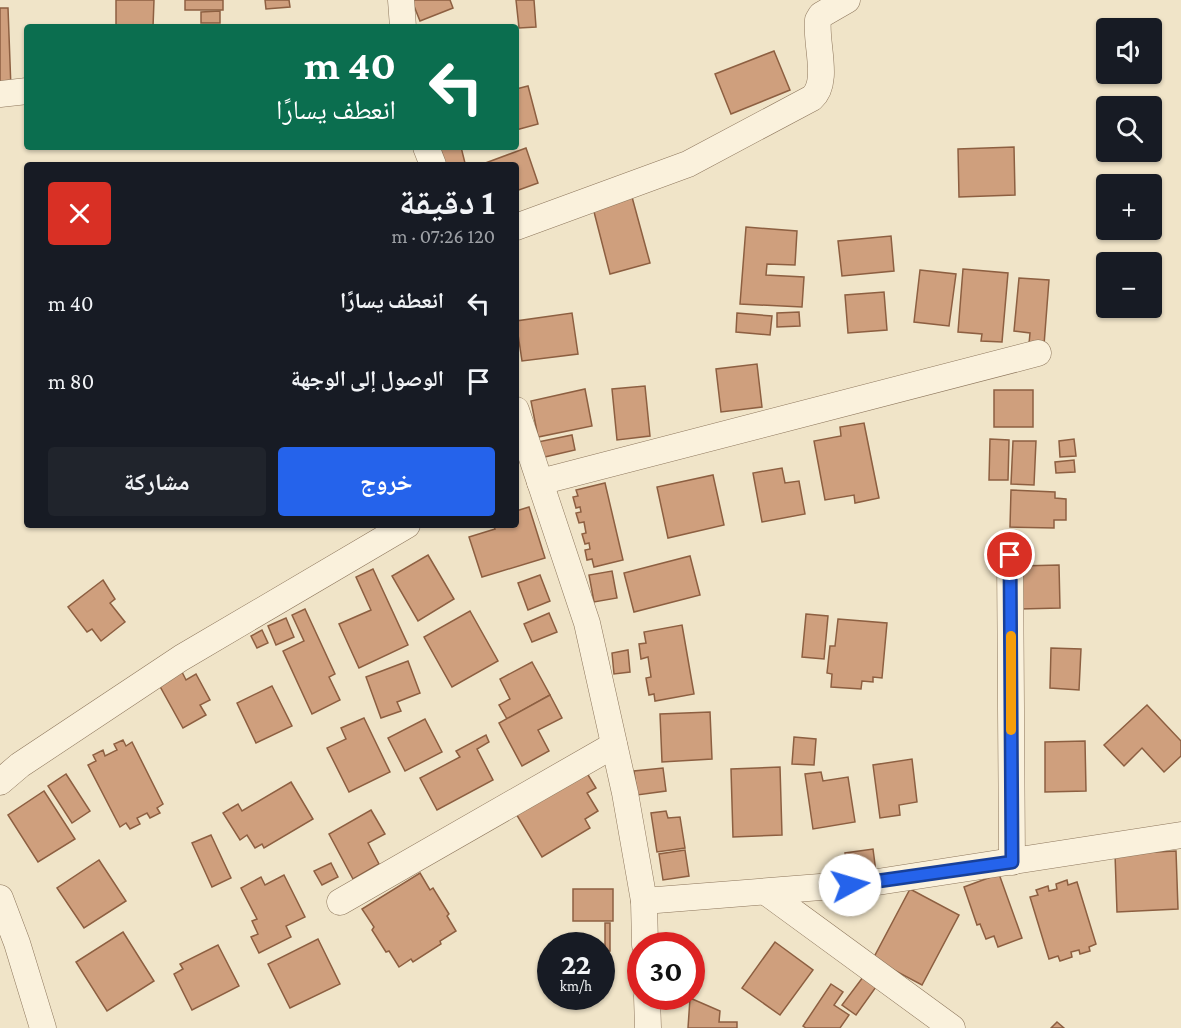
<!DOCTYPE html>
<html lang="ar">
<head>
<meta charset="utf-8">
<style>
	:root { --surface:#171b24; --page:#20242c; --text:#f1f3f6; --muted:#9ea1a6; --accent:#2563eb }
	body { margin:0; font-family:"Crimson Pro","Noto Naskh Arabic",serif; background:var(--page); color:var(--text); direction:rtl; height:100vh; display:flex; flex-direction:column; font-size:22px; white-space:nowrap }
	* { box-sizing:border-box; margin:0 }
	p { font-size:20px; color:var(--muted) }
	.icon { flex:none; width:33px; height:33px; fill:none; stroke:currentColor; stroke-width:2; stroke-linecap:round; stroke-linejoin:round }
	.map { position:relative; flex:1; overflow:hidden; direction:ltr }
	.details { position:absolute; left:24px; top:162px; width:495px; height:366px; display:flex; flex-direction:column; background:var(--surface); border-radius:6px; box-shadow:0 2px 4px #0004; direction:rtl }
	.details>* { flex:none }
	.hud { position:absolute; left:24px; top:24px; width:495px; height:126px; border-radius:6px; box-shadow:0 2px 4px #0004; direction:rtl; background:#0b6e4f; color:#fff; overflow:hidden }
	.tools { position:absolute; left:1096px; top:18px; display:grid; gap:12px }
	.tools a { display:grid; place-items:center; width:66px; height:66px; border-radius:6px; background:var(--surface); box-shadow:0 2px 4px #0004; font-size:30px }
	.speed { position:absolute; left:537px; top:932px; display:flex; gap:12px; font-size:30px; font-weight:700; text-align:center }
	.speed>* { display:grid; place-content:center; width:78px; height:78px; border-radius:50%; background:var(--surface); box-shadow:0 2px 4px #0004; line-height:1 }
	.speed small { font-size:15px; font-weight:400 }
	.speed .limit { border:9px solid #d22; background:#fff; color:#111 }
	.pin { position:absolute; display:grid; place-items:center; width:51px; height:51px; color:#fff; margin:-26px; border:3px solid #fff; border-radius:50%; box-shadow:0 2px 6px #0007 }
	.me { position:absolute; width:66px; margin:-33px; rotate:84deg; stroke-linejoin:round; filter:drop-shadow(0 0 4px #0008) }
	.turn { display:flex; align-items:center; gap:21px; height:126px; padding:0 24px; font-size:27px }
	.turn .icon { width:78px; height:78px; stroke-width:2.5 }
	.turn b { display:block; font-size:42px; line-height:51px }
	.round { display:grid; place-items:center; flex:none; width:63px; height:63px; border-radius:6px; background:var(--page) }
	.overview { display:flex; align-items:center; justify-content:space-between; height:102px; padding:0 24px }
	h1 { font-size:36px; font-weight:700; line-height:45px }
	.button { display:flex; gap:12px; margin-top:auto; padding:12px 24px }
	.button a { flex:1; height:69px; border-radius:6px; background:var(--accent); color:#fff; font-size:24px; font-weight:700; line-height:69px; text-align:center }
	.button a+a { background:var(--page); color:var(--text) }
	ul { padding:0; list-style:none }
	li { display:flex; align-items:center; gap:18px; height:78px; padding:0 24px }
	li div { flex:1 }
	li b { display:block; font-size:22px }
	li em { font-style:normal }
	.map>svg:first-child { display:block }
	.building { fill:#cf9f7d; stroke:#8d5f41; stroke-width:1.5 }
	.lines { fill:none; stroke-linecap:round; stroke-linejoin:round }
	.minor-casing { stroke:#8d765c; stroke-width:27 }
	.minor { stroke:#faf1dc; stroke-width:26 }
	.route-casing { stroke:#184099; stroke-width:15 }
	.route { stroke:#2563eb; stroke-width:10 }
	.slow { stroke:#f59e0b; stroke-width:10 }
</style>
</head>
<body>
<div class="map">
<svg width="1181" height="1028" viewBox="0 0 1181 1028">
	<rect width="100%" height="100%" fill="#f0e4c8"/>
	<g class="building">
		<polygon points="116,0 154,0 153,27 116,27"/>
		<rect x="185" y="0" width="38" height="10"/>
		<polygon points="265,0 289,0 290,7 266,9"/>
		<polygon points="406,0 450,0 453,8 420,21 414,6"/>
		<polygon points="516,0 534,0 536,27 519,28"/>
		<polygon points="0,8 8,8 11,89 0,90"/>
		<polygon points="220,11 220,23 201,23 201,12"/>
		<polygon points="774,51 790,90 731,114 715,74"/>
		<polygon points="528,86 538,124 516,130 516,89"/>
		<polygon points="440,147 461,147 465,163 445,165"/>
		<polygon points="1014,147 1015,195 959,197 958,149"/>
		<polygon points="526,148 538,183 516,191 516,165 480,165"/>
		<polygon points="632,197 650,263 610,274 593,208"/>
		<polygon points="746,227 797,231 795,265 767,264 766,275 804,277 802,307 740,304"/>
		<polygon points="891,236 894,271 842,276 838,241"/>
		<polygon points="963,269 1008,273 1002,342 981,341 982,334 958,332"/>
		<polygon points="920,270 956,274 949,326 914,322"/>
		<polygon points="1019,278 1049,280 1044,345 1029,344 1030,333 1014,331"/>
		<polygon points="884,292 887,330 848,333 845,295"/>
		<polygon points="799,312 800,326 777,327 777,313"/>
		<polygon points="572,313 578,354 522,361 516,321"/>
		<polygon points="737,313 772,316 770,335 736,332"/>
		<polygon points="757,364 762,407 721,412 716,369"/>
		<polygon points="645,386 650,436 617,440 612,389"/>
		<polygon points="585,389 592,426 538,437 531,401"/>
		<rect x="994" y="390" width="39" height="37"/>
		<polygon points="864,423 879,498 855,503 854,495 825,500 814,441 841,436 840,427"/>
		<polygon points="572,435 575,450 536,459 533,443"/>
		<polygon points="990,439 1009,440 1008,480 989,480"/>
		<polygon points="1074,439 1076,456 1060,457 1059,441"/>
		<polygon points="1013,441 1036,441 1034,485 1011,484"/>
		<polygon points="1074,460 1075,472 1056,473 1055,462"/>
		<polygon points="782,468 785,483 799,481 805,514 762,522 753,473"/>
		<polygon points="713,475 724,525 668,538 657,487"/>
		<polygon points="605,483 623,560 594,567 592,559 587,560 585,550 590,549 589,543 585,544 582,534 586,533 584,522 579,523 576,513 581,512 580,507 576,508 573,497 578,496 576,490"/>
		<polygon points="1011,490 1055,492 1055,498 1066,499 1066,520 1054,520 1054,528 1010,527"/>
		<polygon points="529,507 545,558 482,577 469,537 495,529 493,525 516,525 516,511"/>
		<polygon points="428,555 454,599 418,621 392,576"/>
		<polygon points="690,556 700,595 634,612 624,573"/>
		<polygon points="1059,565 1060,608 1020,609 1019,566"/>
		<polygon points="373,569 408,645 359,668 339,624 371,610 356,577"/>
		<polygon points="612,571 617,598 594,602 589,575"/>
		<polygon points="540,575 550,601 528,610 518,583"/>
		<polygon points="103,580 115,599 110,603 125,622 101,641 92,629 87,632 68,607"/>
		<polygon points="305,609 335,674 329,677 340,700 312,714 283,651 304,641 292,615"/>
		<polygon points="470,611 498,661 452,687 424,637"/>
		<polygon points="549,613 557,632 532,642 524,624"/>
		<polygon points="806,614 828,616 824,659 802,657"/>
		<polygon points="286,618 294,637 276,645 268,626"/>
		<polygon points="838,619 887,623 882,678 873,677 873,682 862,681 861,689 831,687 832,674 827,673 830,646 835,646"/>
		<polygon points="682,625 694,694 655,701 654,694 649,695 646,678 651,677 648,657 641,659 639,644 646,643 644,632"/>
		<polygon points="262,630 268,643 257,648 251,636"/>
		<polygon points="1051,648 1081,649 1079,690 1050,688"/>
		<polygon points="628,650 630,672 614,674 612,653"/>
		<polygon points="408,661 420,693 397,702 401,711 381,718 366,677"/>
		<polygon points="532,662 550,695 507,719 499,705 510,699 500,679"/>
		<polygon points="180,668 186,680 196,674 210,700 200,705 206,715 183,728 157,681"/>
		<polygon points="272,686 292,726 256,743 237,703"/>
		<polygon points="550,695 562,718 538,730 549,751 522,766 499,723"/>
		<polygon points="1147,705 1181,741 1181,756 1164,772 1142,748 1124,766 1104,745"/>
		<polygon points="710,712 712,759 662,762 660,714"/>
		<polygon points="364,718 390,772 349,792 327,748 346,739 341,728"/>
		<polygon points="425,719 442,752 405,771 388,738"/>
		<polygon points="486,735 489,742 477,749 493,780 437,810 420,778 460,757 456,751"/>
		<polygon points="794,737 816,739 814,765 792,764"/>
		<polygon points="123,740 126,746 132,742 163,804 157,808 160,813 150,818 147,813 137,818 140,824 130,829 126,823 120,827 88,765 96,761 93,755 103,750 105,756 117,750 114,744"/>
		<polygon points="1085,741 1086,791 1045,792 1045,742"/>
		<polygon points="912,759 917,802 899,805 900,815 880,818 873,765"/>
		<polygon points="582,765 596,788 587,793 598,811 585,819 590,828 542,857 512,807"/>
		<polygon points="780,767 782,835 733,837 731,769"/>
		<polygon points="663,768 666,791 637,795 634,771"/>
		<polygon points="821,772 823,781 848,777 855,822 813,829 805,774"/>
		<polygon points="66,774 90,811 72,823 48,786"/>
		<polygon points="291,782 313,819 264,848 262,844 255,848 247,835 240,840 223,813 238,804 242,811"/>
		<polygon points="44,791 75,839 38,862 8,815"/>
		<polygon points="371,810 385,834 368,843 379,864 353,879 329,834"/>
		<polygon points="666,811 668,818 680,817 685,848 657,852 651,813"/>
		<polygon points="211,835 231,878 212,887 192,843"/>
		<polygon points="873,849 876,872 848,876 845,853"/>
		<polygon points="685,850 689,876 663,880 659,854"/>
		<polygon points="1176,851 1178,909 1117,912 1115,854"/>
		<polygon points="99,860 126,901 84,928 57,888"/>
		<polygon points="331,863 338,877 322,885 314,871"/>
		<polygon points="420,873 430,890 433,888 449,914 447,916 456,931 440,941 441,944 413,962 411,959 399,967 389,951 386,952 372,930 374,927 362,909"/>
		<polygon points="999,874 1022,938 998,947 994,936 986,939 980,924 977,925 964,887"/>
		<polygon points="284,875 305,917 286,926 291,937 259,953 251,937 258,934 252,921 257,919 241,888 261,877 265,885"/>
		<polygon points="1067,880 1068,885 1077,882 1096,944 1089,947 1090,951 1080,954 1079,950 1071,952 1072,957 1060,961 1058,956 1049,959 1030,897 1038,895 1036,890 1048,886 1049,891 1057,889 1056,884"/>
		<rect x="573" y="889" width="40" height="32"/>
		<polygon points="910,889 959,915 922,985 873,959"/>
		<rect x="605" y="923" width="5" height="28"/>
		<polygon points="123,932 154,981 107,1011 76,962"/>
		<polygon points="318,939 340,984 290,1008 268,964"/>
		<polygon points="775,942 813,970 780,1015 742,988"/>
		<polygon points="218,945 239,986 192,1010 174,974 183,969 180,964"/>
		<polygon points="863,977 876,987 856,1015 842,1005"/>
		<polygon points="831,984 843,992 834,1005 849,1015 840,1028 806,1028 803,1026"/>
		<polygon points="690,998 720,1011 719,1022 737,1022 737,1028 688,1028"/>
		<polygon points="1057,1022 1064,1028 1051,1028"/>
	</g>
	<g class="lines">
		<defs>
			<g id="minor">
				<polyline points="401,0 403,27"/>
				<polyline points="0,94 27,91"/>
				<polyline points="426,147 433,165"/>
				<path d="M516 227 688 164 812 98C830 82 815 43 818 20L821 15 847 0"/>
				<polyline points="516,410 587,623 625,793 644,901 645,945"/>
				<polyline points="540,482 1038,353"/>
				<polyline points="1010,555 1012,862"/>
				<polyline points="0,782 20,765 181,658 407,525"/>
				<polyline points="766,892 952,1028"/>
				<polyline points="0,898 17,943 43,1028"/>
				<polyline points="644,901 871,883 1181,835"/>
				<polyline points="340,902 614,745"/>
				<polyline points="647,996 648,1028"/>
			</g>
		</defs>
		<use href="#minor" class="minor-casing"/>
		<use href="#minor" class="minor"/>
	</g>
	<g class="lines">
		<defs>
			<polyline id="route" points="850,885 1012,862 1010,555"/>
		</defs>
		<use href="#route" class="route-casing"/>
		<use href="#route" class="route"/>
		<polyline class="slow" points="1011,636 1011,730"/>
	</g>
</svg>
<div class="tools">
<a><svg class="icon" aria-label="sound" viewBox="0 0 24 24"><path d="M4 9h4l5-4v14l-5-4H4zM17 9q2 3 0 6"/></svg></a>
<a><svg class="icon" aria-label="search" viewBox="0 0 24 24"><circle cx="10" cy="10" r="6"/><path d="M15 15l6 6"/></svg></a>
<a>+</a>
<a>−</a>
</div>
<div class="speed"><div>22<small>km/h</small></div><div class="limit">30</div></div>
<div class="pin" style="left:1010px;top:555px;background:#d93025"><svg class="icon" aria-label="arrive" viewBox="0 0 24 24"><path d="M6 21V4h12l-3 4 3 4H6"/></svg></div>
<svg class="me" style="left:850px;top:885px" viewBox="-20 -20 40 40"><circle r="19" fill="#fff"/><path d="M0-13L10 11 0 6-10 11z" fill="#2563eb"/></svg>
<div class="hud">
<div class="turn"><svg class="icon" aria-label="left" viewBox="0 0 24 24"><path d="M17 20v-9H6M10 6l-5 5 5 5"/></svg><div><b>40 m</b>انعطف يسارًا</div></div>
</div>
<section class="details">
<div class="overview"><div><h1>1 دقيقة</h1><p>120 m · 07:26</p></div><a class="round" style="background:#d93025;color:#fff"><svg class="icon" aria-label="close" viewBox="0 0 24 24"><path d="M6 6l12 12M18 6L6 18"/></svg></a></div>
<ul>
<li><svg class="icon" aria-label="left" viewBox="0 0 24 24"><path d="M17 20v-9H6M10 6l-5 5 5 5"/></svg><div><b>انعطف يسارًا</b></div><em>40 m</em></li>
<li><svg class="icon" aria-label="arrive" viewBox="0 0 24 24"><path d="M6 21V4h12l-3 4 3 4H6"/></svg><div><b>الوصول إلى الوجهة</b></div><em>80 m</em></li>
</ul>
<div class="button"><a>خروج</a><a>مشاركة</a></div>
</section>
</div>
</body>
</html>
